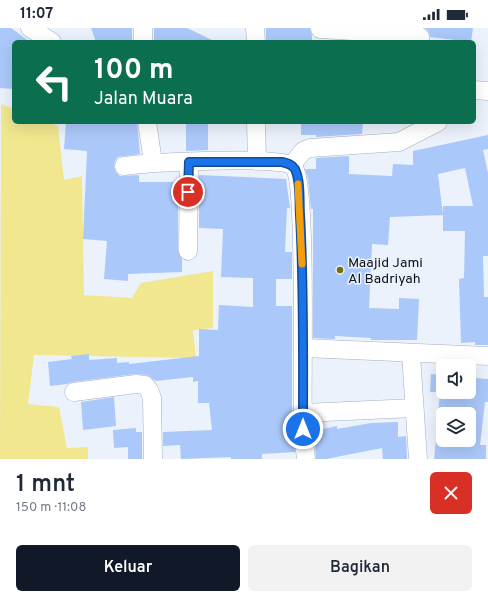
<!DOCTYPE html>
<html lang="id">
<head>
<meta charset="utf-8">
<style>
	:root { --surface:#fff; --page:#f2f2f3; --text:#1f2937; --muted:#747a83; --accent:#111827 }
	body { margin:0; font-family:Overpass,sans-serif; background:var(--page); color:var(--text); height:100vh; display:flex; flex-direction:column; font-size:15px; white-space:nowrap }
	* { box-sizing:border-box; margin:0 }
	p { font-size:13px; color:var(--muted) }
	.icon { flex:none; width:22px; height:22px; fill:none; stroke:currentColor; stroke-width:2; stroke-linecap:round; stroke-linejoin:round }
	.map { position:relative; height:431px; overflow:hidden }
	.side { display:flex; flex-direction:column; background:var(--surface); flex:1 }
	.side>* { flex:none }
	.hud { position:absolute; left:12px; top:12px; width:464px; height:84px; border-radius:6px; box-shadow:0 4px 16px #0002; background:#0b6e4f; color:#fff; overflow:hidden }
	.buttons { position:absolute; left:436px; top:331px; display:grid; gap:8px }
	.buttons a { display:grid; place-items:center; width:40px; height:40px; border-radius:6px; background:var(--surface); box-shadow:0 4px 16px #0002; font-size:20px }
	.pin { position:absolute; display:grid; place-items:center; width:34px; height:34px; color:#fff; margin:-17px; border:2px solid #fff; border-radius:50%; box-shadow:0 1px 4px #0007 }
	.me { position:absolute; width:44px; margin:-22px; rotate:0deg; stroke-linejoin:round; filter:drop-shadow(0 0 3px #0008) }
	.turn { display:flex; align-items:center; gap:14px; height:84px; padding:0 16px; font-size:18px }
	.turn .icon { width:52px; height:52px; stroke-width:2.5 }
	.turn b { display:block; font-size:28px; line-height:34px }
	.round { display:grid; place-items:center; flex:none; width:42px; height:42px; border-radius:6px; background:var(--page) }
	.overview { display:flex; align-items:center; justify-content:space-between; height:68px; padding:0 16px }
	h1 { font-size:24px; font-weight:600; line-height:30px }
	.action { display:flex; gap:8px; margin-top:auto; padding:8px 16px }
	.action a { flex:1; height:46px; border-radius:6px; background:var(--accent); color:#fff; font-size:16px; font-weight:600; line-height:46px; text-align:center }
	.action a+a { background:var(--page); color:var(--text) }
	.status { display:flex; justify-content:space-between; align-items:center; height:28px; padding:0 20px; background:var(--surface); direction:ltr }
	.status svg { height:11px; fill:currentColor }
	.map>svg:first-child { display:block }
	.green { fill:#f1e78f }
	.building { fill:#aac8f9 }
	.lines { fill:none; stroke-linecap:round; stroke-linejoin:round }
	.street-casing { stroke:#a4afbf; stroke-width:19 }
	.street { stroke:#fff; stroke-width:18 }
	.route-casing { stroke:#114b97; stroke-width:10 }
	.route { stroke:#1a73e8; stroke-width:7 }
	.slow { stroke:#f59e0b; stroke-width:7 }
	.poi-dot { fill:#786e0c; stroke:#ebf2fc; stroke-width:1.5 }
	.labels { text-anchor:middle; stroke-width:3; stroke-linejoin:round; paint-order:stroke }
	.poi-label { font-size:14px; fill:#0d1016; stroke:#ebf2fc; text-anchor:start }
</style>
</head>
<body>
<div class="status"><b>11:07</b><svg viewBox="0 0 49 12"><path d="M0 12V9h3v3zM5 12V6h3v6zM10 12V3h3v9zM15 12V0h3v12zM26 1h20v11H26zM47 4h2v5h-2z"/></svg></div>
<div class="map">
<svg width="488" height="431" viewBox="0 0 488 431">
	<rect width="100%" height="100%" fill="#ebf2fc"/>
	<polygon class="green" points="1,76 14,81 14,94 48,94 58,98 64,152 82,148 84,267 132,270 141,255 213,243 213,300 193,302 196,330 34,327 28,376 59,379 67,420 88,419 88,431 0,431"/>
	<g class="building">
		<polygon points="0,0 11,0 30,14 14,14 14,61 0,60"/>
		<polygon points="91,0 132,0 132,14 96,14"/>
		<polygon points="154,0 187,0 216,14 154,14"/>
		<polygon points="266,0 310,0 312,8 312,14 266,14"/>
		<polygon points="425,0 473,0 471,14 430,9 429,4"/>
		<polygon points="66,94 137,94 140,126 118,129 115,133 114,139 116,144 120,148 139,147 139,154 178,154 178,223 182,231 182,244 128,246 128,253 104,251 107,213 83,211 87,123 64,121"/>
		<polygon points="186,94 208,94 208,122 186,123"/>
		<polygon points="301,94 363,94 362,106 316,109 316,107 301,107"/>
		<polygon points="488,107 488,121 483,122 488,145 488,228 483,228 484,269 488,269 488,317 475,317 475,314 461,315 459,251 464,250 465,203 443,203 443,178 473,178 465,140 438,146 443,187 390,189 388,217 372,216 369,280 399,281 399,270 419,271 417,312 371,312 371,310 335,308 335,311 313,310 313,181 311,181 308,151 305,141 316,141 316,130 349,128 349,146 392,148 393,136 413,137 413,123"/>
		<polygon points="199,147 286,151 290,180 287,180 285,224 292,224 292,251 276,251 276,278 292,278 292,380 295,424 262,426 262,431 231,431 231,429 181,431 180,417 163,418 163,404 212,402 209,375 198,375 198,353 193,354 193,349 156,353 147,347 135,346 73,354 67,356 50,358 48,334 72,331 71,328 89,326 89,332 117,330 117,335 129,334 129,336 199,328 199,301 218,302 219,277 253,279 253,250 221,249 223,201 199,200"/>
		<polygon points="431,346 443,347 443,364 469,364 469,354 474,354 474,350 488,351 488,374 485,374 480,417 486,417 486,431 434,431 436,412 469,412 469,386 438,386 440,364 430,364"/>
		<polygon points="114,369 116,398 83,402 81,374"/>
		<polygon points="398,394 398,409 406,408 407,431 383,431 382,420 326,431 316,431 314,403 337,398 337,401 371,395"/>
		<polygon points="136,400 136,404 142,404 142,431 128,431 128,419 114,420 113,402"/>
	</g>
	<g class="lines">
		<defs>
			<g id="street">
				<polyline points="30,0 52,14"/>
				<polyline points="143,0 143,14"/>
				<polyline points="255,0 256,14"/>
				<polyline points="320,1 417,7 420,9 420,14"/>
				<polyline points="474,62 488,63"/>
				<polyline points="147,94 153,134"/>
				<polyline points="256,94 257,133"/>
				<polyline points="292,137 303,123 310,120 399,114 438,94"/>
				<path d="M124 138C146 135 281 127 293 138 308 153 301 366 303 401 303 411 305 421 306 431"/>
				<polyline points="188,223 189,134"/>
				<polyline points="304,320 488,328"/>
				<polyline points="411,326 418,431"/>
				<polyline points="74,364 136,356 145,357 149,362 152,370 153,431"/>
				<polyline points="303,385 414,380"/>
			</g>
		</defs>
		<use href="#street" class="street-casing"/>
		<use href="#street" class="street"/>
	</g>
	<g class="lines">
		<defs>
			<path id="route" d="M188 164 189 134H282C287 135 292 136 295 141 301 154 299 173 300 187 304 258 303 329 303 401"/>
		</defs>
		<use href="#route" class="route-casing"/>
		<use href="#route" class="route"/>
		<polyline class="slow" points="298,156 302,236"/>
	</g>
	<circle class="poi-dot" cx="340" cy="242" r="4"/>
	<g class="labels">
		<g class="poi-label">
			<text x="348" y="239">Maajid Jami<tspan x="348" dy="16">Al Badriyah</tspan></text>
		</g>
	</g>
</svg>
<div class="buttons">
<a><svg class="icon" aria-label="sound" viewBox="0 0 24 24"><path d="M4 9h4l5-4v14l-5-4H4zM17 9q2 3 0 6"/></svg></a>
<a><svg class="icon" aria-label="layers" viewBox="0 0 24 24"><path d="M12 4l9 5-9 5-9-5zM3 14l9 5 9-5"/></svg></a>
</div>
<div class="pin" style="left:188px;top:164px;background:#d93025"><svg class="icon" aria-label="arrive" viewBox="0 0 24 24"><path d="M6 21V4h12l-3 4 3 4H6"/></svg></div>
<svg class="me" style="left:303px;top:401px" viewBox="-20 -20 40 40"><circle r="17" fill="#1a73e8" stroke="#fff" stroke-width="3"/><path d="M0-11L8 9 0 5-8 9z" fill="#fff"/></svg>
<div class="hud">
<div class="turn"><svg class="icon" aria-label="left" viewBox="0 0 24 24"><path d="M17 20v-9H6M10 6l-5 5 5 5"/></svg><div><b>100 m</b>Jalan Muara</div></div>
</div>
</div>
<section class="side">
<div class="overview"><div><h1>1 mnt</h1><p>150 m · 11:08</p></div><a class="round" style="background:#d93025;color:#fff"><svg class="icon" aria-label="close" viewBox="0 0 24 24"><path d="M6 6l12 12M18 6L6 18"/></svg></a></div>
<div class="action"><a>Keluar</a><a>Bagikan</a></div>
</section>
</body>
</html>
